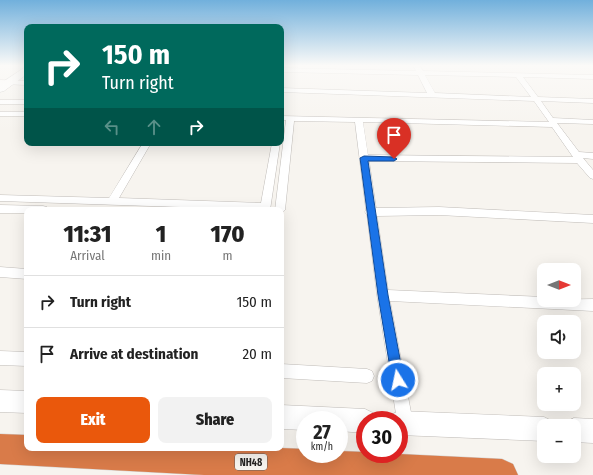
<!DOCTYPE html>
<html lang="en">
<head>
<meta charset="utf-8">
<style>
	:root { --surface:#fff; --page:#f2f2f2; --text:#222; --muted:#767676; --line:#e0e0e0; --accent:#ea580c }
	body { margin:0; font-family:"Fira Sans Condensed",sans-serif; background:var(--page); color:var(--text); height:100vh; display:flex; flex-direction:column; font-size:15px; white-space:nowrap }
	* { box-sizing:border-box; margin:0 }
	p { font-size:13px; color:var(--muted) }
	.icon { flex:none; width:22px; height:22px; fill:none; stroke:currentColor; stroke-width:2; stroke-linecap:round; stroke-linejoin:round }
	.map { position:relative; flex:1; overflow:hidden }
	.drawer { position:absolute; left:24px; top:207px; width:260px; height:244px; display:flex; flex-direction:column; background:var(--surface); border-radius:8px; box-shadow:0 4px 16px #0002 }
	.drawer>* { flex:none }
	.hud { position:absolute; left:24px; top:24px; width:260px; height:122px; border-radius:8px; box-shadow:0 4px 16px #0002; background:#00695c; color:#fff; overflow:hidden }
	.needle { width:26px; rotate:90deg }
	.fabs { position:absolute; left:537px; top:263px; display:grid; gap:8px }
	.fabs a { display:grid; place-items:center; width:44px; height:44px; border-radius:8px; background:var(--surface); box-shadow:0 4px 16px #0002; font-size:20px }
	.speed { position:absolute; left:296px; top:411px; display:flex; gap:8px; font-size:20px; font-weight:700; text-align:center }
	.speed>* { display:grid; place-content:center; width:52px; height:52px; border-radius:50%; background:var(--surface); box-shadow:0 4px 16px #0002; line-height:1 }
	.speed small { font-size:10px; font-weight:400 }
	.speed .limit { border:6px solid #d22; background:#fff; color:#111 }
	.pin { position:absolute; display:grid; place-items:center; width:34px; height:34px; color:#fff; margin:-41px -17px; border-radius:50% 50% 50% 0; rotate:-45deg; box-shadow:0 0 4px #0007 }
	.pin .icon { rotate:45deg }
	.me { position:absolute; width:44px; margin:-22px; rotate:350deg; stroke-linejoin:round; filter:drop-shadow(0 0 3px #0008) }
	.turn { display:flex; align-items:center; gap:14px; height:84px; padding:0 12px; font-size:18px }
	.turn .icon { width:52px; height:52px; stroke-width:2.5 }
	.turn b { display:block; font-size:28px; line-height:34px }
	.lanes { display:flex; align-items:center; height:38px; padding:0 12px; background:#0003; justify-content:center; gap:20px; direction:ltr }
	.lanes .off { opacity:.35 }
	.eta { display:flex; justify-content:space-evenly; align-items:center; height:68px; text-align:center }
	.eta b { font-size:24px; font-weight:800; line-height:28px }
	.button { display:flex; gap:8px; margin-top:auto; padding:8px 12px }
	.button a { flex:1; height:46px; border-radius:8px; background:var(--accent); color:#fff; font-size:16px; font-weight:800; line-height:46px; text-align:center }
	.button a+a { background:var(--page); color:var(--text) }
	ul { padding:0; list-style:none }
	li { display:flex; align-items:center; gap:12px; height:52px; padding:0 12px; border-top:1px solid var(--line) }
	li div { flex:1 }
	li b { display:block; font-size:15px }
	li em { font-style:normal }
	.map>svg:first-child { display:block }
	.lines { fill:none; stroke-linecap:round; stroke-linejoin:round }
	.street-casing { stroke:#c0bcb8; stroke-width:1 }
	.secondary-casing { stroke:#c0bcb8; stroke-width:1 }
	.highway-casing { stroke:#d3d3d3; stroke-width:1 }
	.street { fill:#fff; fill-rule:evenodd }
	.secondary { fill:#fff; fill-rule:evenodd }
	.highway { fill:#d97b49; fill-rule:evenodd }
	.route { fill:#1a73e8; stroke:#114b97 }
	.labels { text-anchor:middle; stroke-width:4; stroke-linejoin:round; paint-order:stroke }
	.shield { fill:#f7f4ef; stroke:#63615f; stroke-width:1 }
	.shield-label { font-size:10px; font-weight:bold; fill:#242221 }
</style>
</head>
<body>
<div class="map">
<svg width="593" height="475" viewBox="0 0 593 475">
	<rect width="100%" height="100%" fill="#f7f4ef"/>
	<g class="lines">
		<defs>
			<g id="street">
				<path d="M413 65H419L423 71 593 75V79L523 77 538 97 593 99V103L541 101 553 118 593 120V124L557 123 579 152 593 153V159L583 158 593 170V179L590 178 577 163 369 161 376 208 439 207 593 215V223L439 215 377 216 388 290 544 297V300L593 299V311L390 301 413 423 411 429 405 431 399 429V420H397L377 295 367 215 365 212 366 210 355 122 294 121 285 210 281 213V210H275L286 120H281V116L549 122 534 101 281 92V88L427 93 418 75 281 72V68L416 71ZM425 75 516 77 531 97 435 93ZM363 122 552 127 573 157 368 155Z"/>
				<polygon points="0,80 27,81 27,85 0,84"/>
				<rect x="0" y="100" width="27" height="4"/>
				<rect x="0" y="112" width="27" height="4"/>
				<polygon points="143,143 151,143 119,198 261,203 272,143 280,143 270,210 0,201 0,195 109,198"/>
				<polygon points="0,205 43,206 47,207 48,210 27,210 27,213 0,213"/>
				<polygon points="0,267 27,269 27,279 0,277"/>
				<polygon points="0,351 27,352 27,366 0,365"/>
				<polygon points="281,364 367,369 372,371 374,376 372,381 367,383 281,378"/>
			</g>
			<g id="secondary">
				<polygon points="27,66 27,74 4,91 0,92 0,84"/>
				<polygon points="0,390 27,391 27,413 0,412"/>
				<polygon points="281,405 365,409 373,413 376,420 365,420 365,433 339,431 339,420 305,420 305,430 281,429"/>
				<polygon points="399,411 544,417 552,421 555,426 544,426 544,441 399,435 399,420 389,420 391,415"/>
				<polygon points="574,418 593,419 593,443 574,442 574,426 564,426 566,422"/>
			</g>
			<polygon id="highway" points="0,434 27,435 27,448 280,448 305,449 305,454 339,454 339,451 365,452 365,454 399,454 502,459 513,464 518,475 204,475 0,464"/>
		</defs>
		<use href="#street" class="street-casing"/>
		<use href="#secondary" class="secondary-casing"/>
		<use href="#highway" class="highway-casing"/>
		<use href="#street" class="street"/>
		<use href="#secondary" class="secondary"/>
		<use href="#highway" class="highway"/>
	</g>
	<linearGradient id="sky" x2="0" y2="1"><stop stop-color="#71b0dc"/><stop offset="0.5" stop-color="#fbfaf8"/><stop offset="1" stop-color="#fbfaf8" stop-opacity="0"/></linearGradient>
	<rect width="593" height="131" fill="url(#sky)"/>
	<polygon class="route" points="364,156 394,157 397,159 394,161 368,161 388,295 404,380 402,385 398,386 393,385 392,380 378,295 360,158"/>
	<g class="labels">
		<rect class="shield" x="235" y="454" width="32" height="16" rx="3"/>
		<g class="shield-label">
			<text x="251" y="466">NH48</text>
		</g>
	</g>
</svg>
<div class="fabs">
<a><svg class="needle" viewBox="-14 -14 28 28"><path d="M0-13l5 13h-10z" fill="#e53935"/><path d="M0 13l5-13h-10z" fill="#767676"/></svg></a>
<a><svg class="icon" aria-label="sound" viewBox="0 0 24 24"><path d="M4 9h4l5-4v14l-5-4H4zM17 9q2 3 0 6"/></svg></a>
<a>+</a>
<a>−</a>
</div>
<div class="speed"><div>27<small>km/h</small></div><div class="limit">30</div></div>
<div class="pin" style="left:394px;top:159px;background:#d93025"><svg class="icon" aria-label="arrive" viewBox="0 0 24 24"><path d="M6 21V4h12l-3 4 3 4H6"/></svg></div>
<svg class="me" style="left:398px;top:380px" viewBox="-20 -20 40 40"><circle r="17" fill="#1a73e8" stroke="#fff" stroke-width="3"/><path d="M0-11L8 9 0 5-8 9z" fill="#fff"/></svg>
<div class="hud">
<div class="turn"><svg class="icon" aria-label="right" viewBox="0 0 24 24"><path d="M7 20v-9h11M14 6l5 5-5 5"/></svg><div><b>150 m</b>Turn right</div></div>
<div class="lanes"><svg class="icon off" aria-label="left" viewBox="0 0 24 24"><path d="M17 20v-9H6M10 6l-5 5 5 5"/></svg><svg class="icon off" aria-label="ahead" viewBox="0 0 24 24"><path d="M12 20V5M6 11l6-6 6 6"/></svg><svg class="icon" aria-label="right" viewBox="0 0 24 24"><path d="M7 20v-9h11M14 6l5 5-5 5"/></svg></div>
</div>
<section class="drawer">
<div class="eta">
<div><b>11:31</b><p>Arrival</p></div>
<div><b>1</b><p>min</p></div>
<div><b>170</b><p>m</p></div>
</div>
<ul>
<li><svg class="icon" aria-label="right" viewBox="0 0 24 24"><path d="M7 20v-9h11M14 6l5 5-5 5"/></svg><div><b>Turn right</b></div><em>150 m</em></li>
<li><svg class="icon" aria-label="arrive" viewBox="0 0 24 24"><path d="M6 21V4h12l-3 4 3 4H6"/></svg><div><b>Arrive at destination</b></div><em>20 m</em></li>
</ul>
<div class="button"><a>Exit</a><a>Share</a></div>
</section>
</div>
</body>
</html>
